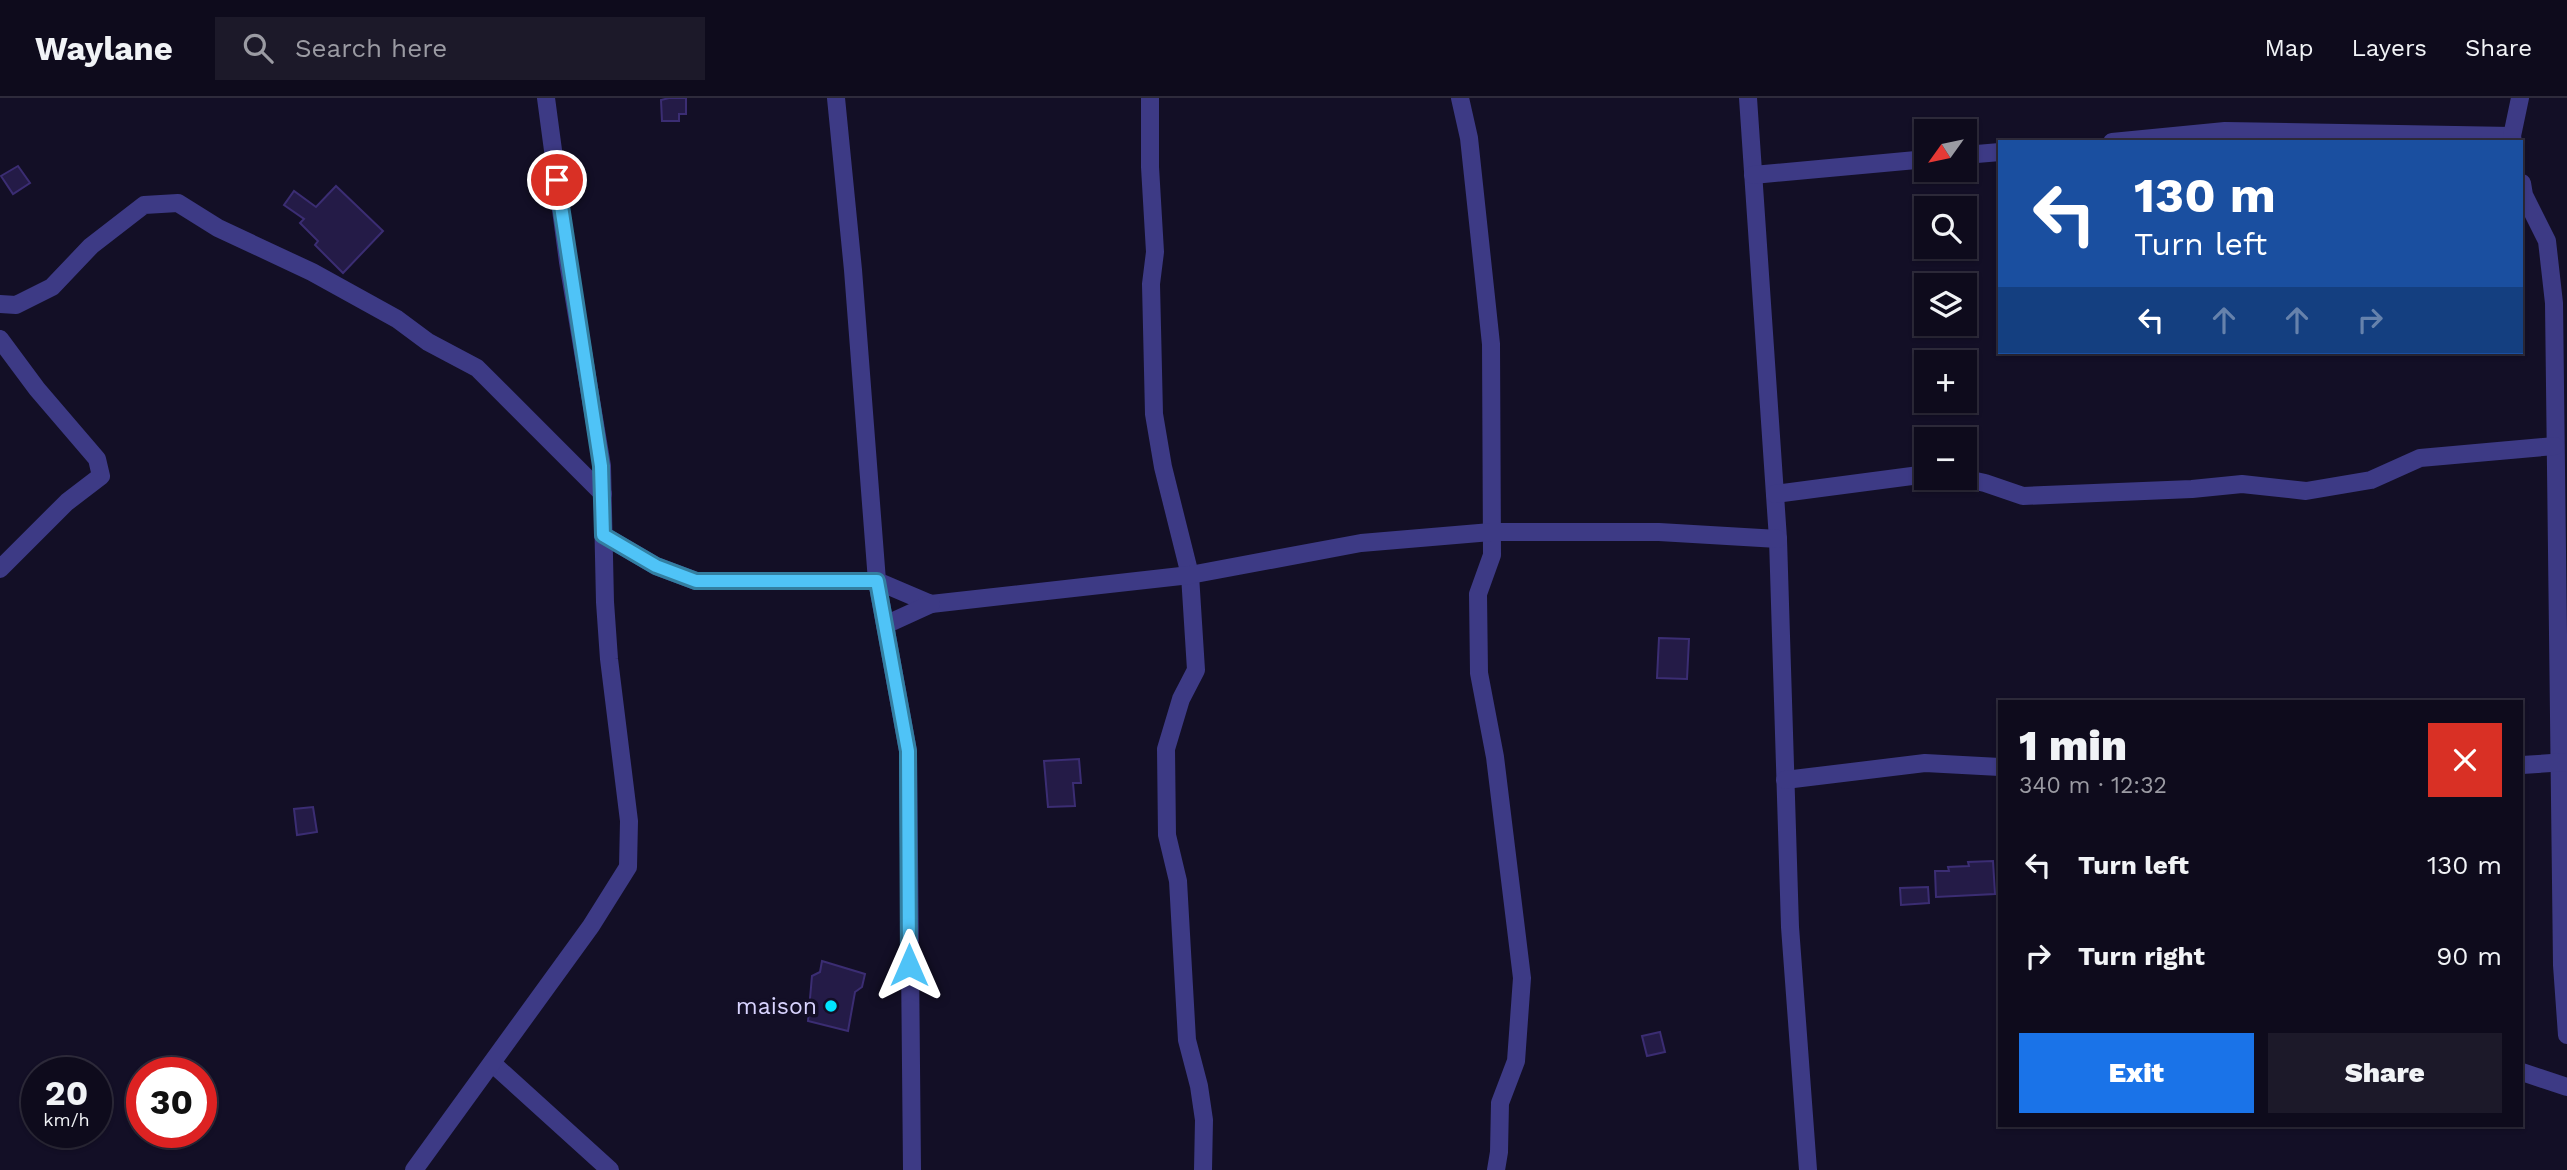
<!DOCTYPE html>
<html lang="en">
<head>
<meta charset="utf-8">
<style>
	:root { --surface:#0e0b1c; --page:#1c1929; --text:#f1f3f6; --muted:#9b9ba3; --line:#2e2b3b; --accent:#1a73e8 }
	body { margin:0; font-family:"Work Sans",sans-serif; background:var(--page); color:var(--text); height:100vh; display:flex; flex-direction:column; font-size:26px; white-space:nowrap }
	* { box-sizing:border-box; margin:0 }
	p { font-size:23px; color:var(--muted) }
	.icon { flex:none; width:38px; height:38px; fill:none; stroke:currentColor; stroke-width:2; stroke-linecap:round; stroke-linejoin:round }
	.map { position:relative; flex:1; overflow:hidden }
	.sheet { position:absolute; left:1998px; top:602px; width:525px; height:427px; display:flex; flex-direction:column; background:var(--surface); border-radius:0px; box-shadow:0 2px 5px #0004,0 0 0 2px var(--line) }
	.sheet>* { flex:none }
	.banner { position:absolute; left:1998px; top:42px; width:525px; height:214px; border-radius:0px; box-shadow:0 2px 5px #0004,0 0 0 2px var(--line); background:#1a4fa0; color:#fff; overflow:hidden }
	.needle { width:46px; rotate:237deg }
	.buttons { position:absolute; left:1914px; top:21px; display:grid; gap:14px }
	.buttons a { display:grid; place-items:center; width:63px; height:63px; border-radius:0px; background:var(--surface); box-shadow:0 2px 5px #0004,0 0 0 2px var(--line); font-size:35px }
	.speed { position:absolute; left:21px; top:959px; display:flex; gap:14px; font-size:35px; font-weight:700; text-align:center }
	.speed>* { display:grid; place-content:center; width:91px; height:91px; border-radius:50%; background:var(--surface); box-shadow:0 2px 5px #0004,0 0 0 2px var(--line); line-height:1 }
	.speed small { font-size:18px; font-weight:400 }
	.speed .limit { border:10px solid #d22; background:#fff; color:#111 }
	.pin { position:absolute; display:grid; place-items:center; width:60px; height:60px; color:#fff; margin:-30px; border:4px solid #fff; border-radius:50%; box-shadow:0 2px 7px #0007 }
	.me { position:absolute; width:77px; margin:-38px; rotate:0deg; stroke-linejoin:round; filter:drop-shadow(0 0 5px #0008) }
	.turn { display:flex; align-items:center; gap:24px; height:147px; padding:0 21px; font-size:32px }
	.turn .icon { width:91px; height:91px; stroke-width:2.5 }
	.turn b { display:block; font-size:49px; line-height:60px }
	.lanes { display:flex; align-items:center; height:66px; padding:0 21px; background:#0003; justify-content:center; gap:35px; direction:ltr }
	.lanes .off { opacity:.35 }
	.round { display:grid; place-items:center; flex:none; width:74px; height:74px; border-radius:0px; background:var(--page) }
	.head { display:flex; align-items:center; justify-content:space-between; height:119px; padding:0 21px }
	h1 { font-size:42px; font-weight:800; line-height:52px }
	.button { display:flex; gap:14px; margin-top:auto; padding:14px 21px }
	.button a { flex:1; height:80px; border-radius:0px; background:var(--accent); color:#fff; font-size:28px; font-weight:800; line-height:80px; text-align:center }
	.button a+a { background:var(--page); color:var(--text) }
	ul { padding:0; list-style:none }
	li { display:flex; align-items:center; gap:21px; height:91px; padding:0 21px }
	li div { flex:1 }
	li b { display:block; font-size:26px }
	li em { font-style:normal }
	header { display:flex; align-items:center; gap:42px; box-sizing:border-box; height:98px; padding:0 35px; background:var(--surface); border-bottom:2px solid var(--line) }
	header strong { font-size:33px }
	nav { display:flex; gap:38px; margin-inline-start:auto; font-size:24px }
	.search { width:490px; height:63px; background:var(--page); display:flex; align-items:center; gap:18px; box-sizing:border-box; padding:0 24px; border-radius:0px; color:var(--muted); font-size:26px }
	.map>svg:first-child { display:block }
	.building { fill:#241b47; stroke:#3b2d73; stroke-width:2 }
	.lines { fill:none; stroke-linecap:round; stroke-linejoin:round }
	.minor { stroke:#3d3a85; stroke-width:18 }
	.route-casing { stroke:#337fa1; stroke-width:18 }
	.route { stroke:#4fc3f7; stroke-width:12 }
	.poi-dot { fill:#00e5ff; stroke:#130f26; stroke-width:2.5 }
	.labels { text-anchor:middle; stroke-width:7; stroke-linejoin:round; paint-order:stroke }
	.poi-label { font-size:23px; fill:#d9d4ff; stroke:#130f26; text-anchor:end }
</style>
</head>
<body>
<header>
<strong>Waylane</strong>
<div class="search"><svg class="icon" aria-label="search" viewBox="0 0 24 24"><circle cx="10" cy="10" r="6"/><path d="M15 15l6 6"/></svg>Search here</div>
<nav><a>Map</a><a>Layers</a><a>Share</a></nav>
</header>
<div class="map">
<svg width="2567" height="1072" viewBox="0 0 2567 1072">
	<rect width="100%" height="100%" fill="#130f26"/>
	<g class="building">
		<polygon points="669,0 686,0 686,16 679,16 679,23 662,23 661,2"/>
		<polygon points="18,68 30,85 13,96 1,78"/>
		<polygon points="336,88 383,133 343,175 315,147 318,143 300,125 304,121 284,107 294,93 316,109"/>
		<polygon points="1659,540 1689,541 1687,581 1657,580"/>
		<polygon points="1079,661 1081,685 1073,685 1075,708 1048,709 1044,663"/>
		<polygon points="313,709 317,734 297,737 294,711"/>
		<polygon points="1993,763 1995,796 1936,799 1935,773 1949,773 1948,769 1969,768 1968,764"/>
		<polygon points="1928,789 1929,805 1901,807 1900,790"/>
		<polygon points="822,863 865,876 862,889 855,894 848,933 808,923 812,878 820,874"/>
		<polygon points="1660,934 1665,954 1647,958 1642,938"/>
	</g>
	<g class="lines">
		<g class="minor">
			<polyline points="836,0 853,172 877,483 908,653 912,1072"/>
			<polyline points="1150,0 1150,69 1155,154 1151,186 1154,316 1163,369 1190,477 1196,572 1181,601 1166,651 1167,737 1178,783 1187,942 1199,988 1204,1022 1203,1072"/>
			<polyline points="1460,0 1469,40 1491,246 1492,457 1478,496 1479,575 1495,659 1522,880 1516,963 1500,1005 1499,1054 1496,1072"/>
			<polyline points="1748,0 1778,441 1790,829 1808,1072"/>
			<polyline points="2112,44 2225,33 2512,38"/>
			<polyline points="2513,44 2512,38 2520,0"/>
			<polyline points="1965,57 2000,54"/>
			<polyline points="1753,77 1927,61"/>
			<polyline points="2522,85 2524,97 2547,143 2554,205 2562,867 2567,937"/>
			<polyline points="0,206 16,207 52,189 91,148 144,107 178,105 218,130 312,174 397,221 428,244 477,270 603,396"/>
			<polyline points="0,241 37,291 97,361 101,378 67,404 0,471"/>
			<polyline points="1962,380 1985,385 2023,398 2192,391 2242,386 2306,393 2371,382 2420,360 2555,348"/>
			<polyline points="1775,396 1927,376"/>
			<polyline points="603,437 656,468 696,483 877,483 931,506 1190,477 1361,445 1491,434 1659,434 1778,441"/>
			<polyline points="885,527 931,506"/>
			<polyline points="2522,667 2567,664"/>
			<polyline points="1785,682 1925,665 2000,669"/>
			<polyline points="492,965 610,1072"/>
			<polyline points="2522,974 2567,989"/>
			<polyline points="414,1072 591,828 628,769 629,723 609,561 605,504 602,368 568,164 546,0"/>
		</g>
	</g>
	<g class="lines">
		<defs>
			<polyline id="route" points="557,82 601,368 603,437 656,468 696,483 877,483 908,653 909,867"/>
		</defs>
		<use href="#route" class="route-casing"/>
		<use href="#route" class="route"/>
	</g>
	<circle class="poi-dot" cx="831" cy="908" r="7"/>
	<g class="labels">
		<g class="poi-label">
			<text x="817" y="916">maison</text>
		</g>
	</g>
</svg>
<div class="buttons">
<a><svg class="needle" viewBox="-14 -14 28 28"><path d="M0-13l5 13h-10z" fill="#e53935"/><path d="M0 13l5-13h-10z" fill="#9b9ba3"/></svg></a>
<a><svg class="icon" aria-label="search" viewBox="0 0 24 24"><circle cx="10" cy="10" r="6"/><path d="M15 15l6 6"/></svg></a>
<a><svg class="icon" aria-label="layers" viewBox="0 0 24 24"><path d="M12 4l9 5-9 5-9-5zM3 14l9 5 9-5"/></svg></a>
<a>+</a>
<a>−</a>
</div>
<div class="speed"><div>20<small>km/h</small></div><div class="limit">30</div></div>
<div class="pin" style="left:557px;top:82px;background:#d93025"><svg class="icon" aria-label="arrive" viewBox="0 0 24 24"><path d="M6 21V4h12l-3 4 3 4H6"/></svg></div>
<svg class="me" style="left:909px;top:867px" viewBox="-20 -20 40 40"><path d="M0-17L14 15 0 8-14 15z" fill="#4fc3f7" stroke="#fff" stroke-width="4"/></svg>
<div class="banner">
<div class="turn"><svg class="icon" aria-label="left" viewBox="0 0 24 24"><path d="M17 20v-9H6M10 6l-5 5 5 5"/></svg><div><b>130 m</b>Turn left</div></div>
<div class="lanes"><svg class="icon" aria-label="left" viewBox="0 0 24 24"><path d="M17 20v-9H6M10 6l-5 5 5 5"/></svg><svg class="icon off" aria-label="ahead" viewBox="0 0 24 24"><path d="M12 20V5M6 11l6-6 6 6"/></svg><svg class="icon off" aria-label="ahead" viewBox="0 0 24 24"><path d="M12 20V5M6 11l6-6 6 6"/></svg><svg class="icon off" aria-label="right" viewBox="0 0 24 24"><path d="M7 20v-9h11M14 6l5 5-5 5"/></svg></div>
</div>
<section class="sheet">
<div class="head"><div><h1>1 min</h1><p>340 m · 12:32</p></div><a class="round" style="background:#d93025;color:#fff"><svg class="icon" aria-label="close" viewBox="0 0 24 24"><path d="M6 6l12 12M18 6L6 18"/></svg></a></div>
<ul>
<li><svg class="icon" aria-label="left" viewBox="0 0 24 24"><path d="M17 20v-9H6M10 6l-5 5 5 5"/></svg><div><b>Turn left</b></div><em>130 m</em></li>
<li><svg class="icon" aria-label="right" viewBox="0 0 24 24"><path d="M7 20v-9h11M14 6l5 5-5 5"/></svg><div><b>Turn right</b></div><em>90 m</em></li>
</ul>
<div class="button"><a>Exit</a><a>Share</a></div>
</section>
</div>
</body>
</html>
